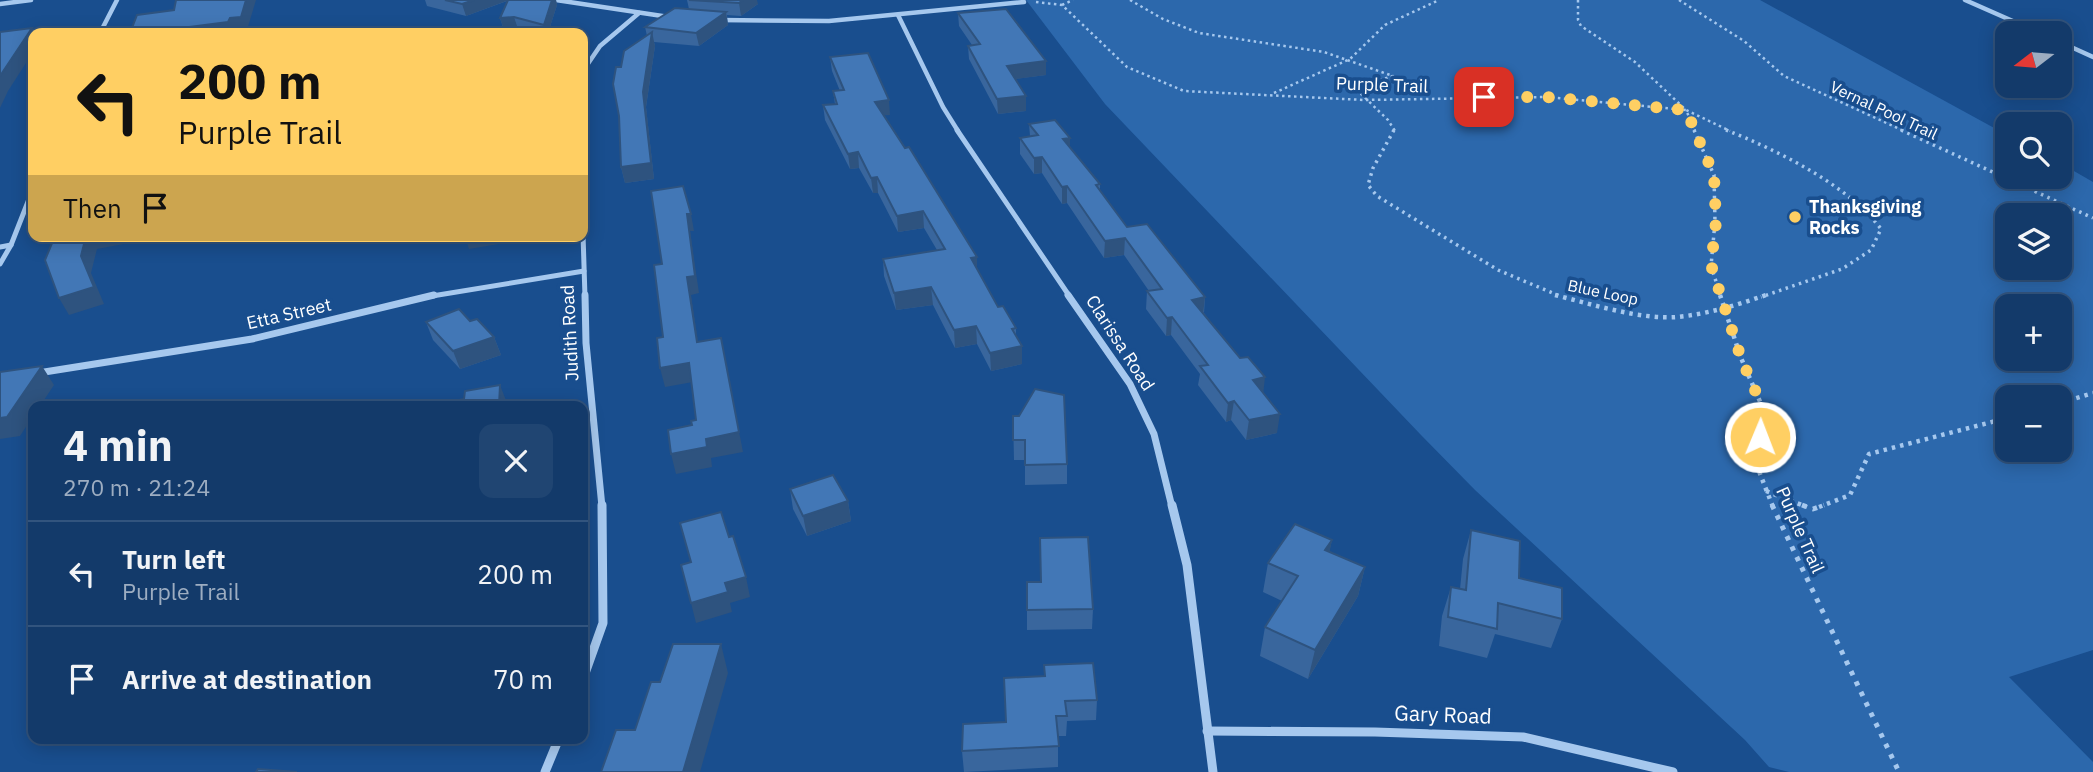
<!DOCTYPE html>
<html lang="en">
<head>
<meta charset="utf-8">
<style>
	:root { --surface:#133a6a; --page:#204572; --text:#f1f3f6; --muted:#9dadc1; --line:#32547e }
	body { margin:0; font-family:"IBM Plex Sans",sans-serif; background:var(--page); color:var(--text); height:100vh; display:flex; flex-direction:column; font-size:26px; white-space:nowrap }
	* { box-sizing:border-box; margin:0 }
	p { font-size:23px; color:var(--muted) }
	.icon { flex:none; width:38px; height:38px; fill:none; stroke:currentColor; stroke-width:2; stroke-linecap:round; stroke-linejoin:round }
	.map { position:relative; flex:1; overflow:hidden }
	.panel { position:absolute; left:28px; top:401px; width:560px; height:343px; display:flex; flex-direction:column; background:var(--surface); border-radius:14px; box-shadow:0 4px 18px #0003,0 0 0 2px var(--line) }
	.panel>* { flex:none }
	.hud { position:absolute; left:28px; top:28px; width:560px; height:214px; border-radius:14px; box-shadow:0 4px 18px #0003,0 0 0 2px var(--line); background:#ffcf63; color:#111; overflow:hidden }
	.needle { width:46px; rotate:254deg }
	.buttons { position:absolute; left:1995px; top:21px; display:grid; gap:14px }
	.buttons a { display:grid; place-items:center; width:77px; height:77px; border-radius:14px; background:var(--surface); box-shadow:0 4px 18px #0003,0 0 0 2px var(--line); font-size:35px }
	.pin { position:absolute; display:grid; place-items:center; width:60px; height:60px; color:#fff; margin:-30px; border-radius:14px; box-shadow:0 4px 10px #0006 }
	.me { position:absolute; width:77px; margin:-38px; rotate:1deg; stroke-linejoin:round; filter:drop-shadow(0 0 5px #0008) }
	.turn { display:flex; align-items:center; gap:24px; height:147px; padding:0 35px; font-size:32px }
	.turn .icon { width:91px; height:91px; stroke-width:2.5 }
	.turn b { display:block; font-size:49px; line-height:60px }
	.then { display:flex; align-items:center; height:66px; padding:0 35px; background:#0003; gap:14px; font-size:26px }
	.round { display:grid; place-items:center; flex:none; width:74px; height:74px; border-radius:14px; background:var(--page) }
	.overview { display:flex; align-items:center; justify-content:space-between; height:119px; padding:0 35px }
	h1 { font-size:42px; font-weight:800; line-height:52px }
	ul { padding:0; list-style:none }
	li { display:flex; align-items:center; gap:21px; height:105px; padding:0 35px; border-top:2px solid var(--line) }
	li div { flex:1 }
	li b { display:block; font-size:26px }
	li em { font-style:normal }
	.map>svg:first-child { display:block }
	.green { fill:#2c68ac; fill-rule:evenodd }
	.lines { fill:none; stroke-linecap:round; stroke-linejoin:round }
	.path-far3 { stroke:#a6c8ee; stroke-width:2.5; stroke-dasharray:2.5 3.5; stroke-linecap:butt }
	.path-far2 { stroke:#a6c8ee; stroke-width:3.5; stroke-dasharray:2.5 4.5; stroke-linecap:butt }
	.path-far1 { stroke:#a6c8ee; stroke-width:4.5; stroke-dasharray:3.5 5; stroke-linecap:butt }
	.path { stroke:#a6c8ee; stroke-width:5; stroke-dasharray:4.5 7; stroke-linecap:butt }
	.minor-far3 { stroke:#a6c8ee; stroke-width:4.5 }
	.minor-far2 { stroke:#a6c8ee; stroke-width:5 }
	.minor-far1 { stroke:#a6c8ee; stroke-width:7 }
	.minor { stroke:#a6c8ee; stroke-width:9 }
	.wall { fill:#39669d }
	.shaded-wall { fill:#2e537f }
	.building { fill:#4277b6; stroke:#2e537f; stroke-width:2 }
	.route { stroke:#ffcf63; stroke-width:12; stroke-dasharray:0 21.6 }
	.poi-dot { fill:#ffcf63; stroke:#194e8e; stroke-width:2.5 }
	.labels { text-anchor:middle; stroke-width:7; stroke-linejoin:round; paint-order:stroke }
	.far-street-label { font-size:16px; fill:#fff; stroke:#194e8e }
	.street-label { font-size:18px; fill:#fff; stroke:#194e8e }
	.poi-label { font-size:18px; font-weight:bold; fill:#fff; stroke:#194e8e; text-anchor:start }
	.near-street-label { font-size:21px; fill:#fff; stroke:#194e8e }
</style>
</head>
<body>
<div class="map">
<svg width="2093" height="772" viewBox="0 0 2093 772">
	<rect width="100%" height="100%" fill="#194e8e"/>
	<path class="green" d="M1026 0H1760L2007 135V177H2060V163L2093 182V650L2009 677 2093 762V772H1789L1769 767 1745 740 1475 490 1421 435 1105 104ZM2007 215H2060V268H2007ZM2007 306H2060V359H2007ZM2007 397H2060V450H2007Z"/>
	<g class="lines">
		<g class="path-far3">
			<polyline points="1130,0 1163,19 1199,33 1324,52 1393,76 1355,88 1388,120 1395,131"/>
			<polyline points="1578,0 1578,20 1581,26 1635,62 1686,110 1730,131"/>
			<polyline points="1679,0 1744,41 1784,76 1904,131"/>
			<polyline points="1036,2 1062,5 1127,67 1184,91 1364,100 1546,97 1686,110 1695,131"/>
			<polyline points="1062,5 1073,0"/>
			<polyline points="1274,93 1350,59 1385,25 1439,0"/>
		</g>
		<g class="path-far2">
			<polyline points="1394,130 1373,168 1368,185 1377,196 1498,270 1562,297"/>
			<polyline points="1694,130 1714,175 1715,222 1711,266 1721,297"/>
			<path d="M1726 130C1777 150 1848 185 1881 229L1871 250 1842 269 1761 297"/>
			<polyline points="1901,130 2093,218"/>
		</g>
		<g class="path-far1">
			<path d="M1555 295C1591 304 1641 320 1677 317 1708 314 1737 305 1766 295"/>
			<polyline points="1720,295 1741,358 1765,413 1755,461 1773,507"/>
			<polyline points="2060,403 2093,393"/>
			<polyline points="1766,491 1807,507"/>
			<polyline points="1819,507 1850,495 1869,454 2007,418"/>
		</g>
		<g class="path">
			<polyline points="1772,505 1899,772"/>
			<polyline points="1802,505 1813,509 1824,505"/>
		</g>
		<g class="minor-far3">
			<polyline points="556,0 669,17"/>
			<polyline points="1965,0 2040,33"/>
			<polyline points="0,4 31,0"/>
			<polyline points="898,15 943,107 958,131"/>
			<polyline points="719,20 829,21 1024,2"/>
			<polyline points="100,33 117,0"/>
			<polyline points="2060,42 2093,57"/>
			<polyline points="583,71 600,46 639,13"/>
		</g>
		<g class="minor-far2">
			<polyline points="957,130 1070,297"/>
			<polyline points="583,234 585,297"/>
			<polyline points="0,247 11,245"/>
			<polyline points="0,264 11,245 33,189"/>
			<polyline points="426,297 584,271"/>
		</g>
		<g class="minor-far1">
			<polyline points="585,295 586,343 602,507"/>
			<polyline points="1068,295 1130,384 1154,434 1172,507"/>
			<polyline points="38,373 252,339 434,295"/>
		</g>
		<g class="minor">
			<polyline points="1172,505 1187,565 1213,772"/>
			<polyline points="583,679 603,623 602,505"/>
			<polyline points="1207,731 1375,732 1523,737 1673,772"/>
			<polyline points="545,772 559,738"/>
		</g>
	</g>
	<g class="wall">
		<polygon points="425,0 556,0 557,5 548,33 535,33 518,29 504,30 500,18 507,1 466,16 427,6"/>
		<polygon points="687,0 758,4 741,16 727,15 728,25 699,46 654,42 655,46 646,107 654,179 625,183 621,167 621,67 647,36 645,27 689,9"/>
		<polygon points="958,13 1046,75 1015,79 1026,111 998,114 969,59 968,46 972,45 959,26"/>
		<polygon points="830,57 890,115 884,115 977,257 977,268 998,307 1016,328 1016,336 1022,346 1022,364 991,371 977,344 955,348 933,305 896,310 884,276 883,259 937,250 924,228 898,232 878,193 873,193 859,168 850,169 825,120 823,105 835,104 833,91 840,91 832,71"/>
		<polygon points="1029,124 1070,138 1070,148 1100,184 1100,190 1127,227 1205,297 1204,313 1263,393 1277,433 1246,440 1231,420 1226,422 1198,385 1200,374 1171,335 1166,336 1146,309 1147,291 1149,291 1124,255 1104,258 1067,203 1062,204 1042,173 1034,174 1020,154 1020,138 1030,136"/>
		<polygon points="470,321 494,337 501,355 460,369 433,340 426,322"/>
		<polygon points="1013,416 1067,464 1067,484 1025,485 1025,460 1014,460"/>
		<polygon points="790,489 848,501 851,521 807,536 793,509"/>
		<polygon points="1471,530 1519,578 1562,619 1551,648 1495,634 1487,658 1439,646 1442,616 1451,587 1460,589 1463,559"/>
		<polygon points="1332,540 1329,552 1365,567 1358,596 1308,679 1260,656 1265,627 1282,601 1263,592 1268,563"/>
		<polygon points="1027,582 1093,609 1092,629 1027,630"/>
		<polygon points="1044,665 1097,700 1096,720 1067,721 1066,736 1058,736 1058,767 964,772 962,751 1006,722 1044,676"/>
	</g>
	<g class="shaded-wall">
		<polygon points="246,0 256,0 247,30 235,31 235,33 188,33 190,27 230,18"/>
		<polygon points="474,0 509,0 466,16 462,4"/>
		<polygon points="552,0 556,0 557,5 548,33 546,33 544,25"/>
		<polygon points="743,0 757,0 758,4 741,16 739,3"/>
		<polygon points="726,12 728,25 699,46 696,33"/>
		<polygon points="514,17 518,29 504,30 500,18"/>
		<polygon points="32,28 35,33 33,33 33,52 8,91 0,108 0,76"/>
		<polygon points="652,32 655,46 646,107 654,179 625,183 621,167 643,92"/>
		<polygon points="1046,61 1046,75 1008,80 1007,66"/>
		<polygon points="1026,96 1026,111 998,114 997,99"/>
		<polygon points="889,100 890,115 877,116 875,102"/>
		<polygon points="1070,138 1070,154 1063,139"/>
		<polygon points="858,152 859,168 850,169 848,154"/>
		<polygon points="1042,157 1042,173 1034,174 1034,158"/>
		<polygon points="877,177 878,193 873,193 871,178"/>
		<polygon points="1067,186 1067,203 1062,204 1062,187"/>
		<polygon points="923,211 924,228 898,232 897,216"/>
		<polygon points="687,214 691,214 694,231 690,231 699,293 691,295 701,361 687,277"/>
		<polygon points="86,236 131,236 129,243 97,249 91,273 104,304 69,315 59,298 81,256"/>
		<polygon points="465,236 500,236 499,244 469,249"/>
		<polygon points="1125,238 1124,255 1104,258 1105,241"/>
		<polygon points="977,257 977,273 971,258"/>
		<polygon points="931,287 933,305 896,310 894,293"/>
		<polygon points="1205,297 1203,315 1192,300"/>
		<polygon points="1172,317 1171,335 1166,336 1167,318"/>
		<polygon points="976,326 977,344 955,348 954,330"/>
		<polygon points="494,337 501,355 460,369 453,351"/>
		<polygon points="721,338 743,452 711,458 712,467 676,474 671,454 706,439"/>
		<polygon points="1022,346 1022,364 991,371 990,353"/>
		<polygon points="689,363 693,382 665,387 660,368"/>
		<polygon points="42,366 54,385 40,406 33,406 33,416 20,436 0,439 0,418"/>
		<polygon points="1265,377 1263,396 1253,380"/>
		<polygon points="500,385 507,403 507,406 499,406"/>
		<polygon points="1234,401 1231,420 1226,422 1228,403"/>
		<polygon points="1280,414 1277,433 1246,440 1249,420"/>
		<polygon points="848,501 851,521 807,536 803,516"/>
		<polygon points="1332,540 1326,569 1325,550"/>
		<polygon points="1365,567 1358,596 1308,679 1315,650"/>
		<polygon points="746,577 750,597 730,603 732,612 696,623 691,603 725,583"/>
		<polygon points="721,644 728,673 700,772 683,772"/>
	</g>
	<g class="building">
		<polygon points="176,0 246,0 241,17 230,18 228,22 190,27 188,33 130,33 137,15 174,10"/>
		<polygon points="445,0 474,0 462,4"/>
		<polygon points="508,0 552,0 544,25 514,17 500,18"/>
		<polygon points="689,0 743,0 739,3"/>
		<polygon points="675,8 726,12 696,33 645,27"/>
		<polygon points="1006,9 1046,61 1007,66 1026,96 997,99 968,46 980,44 958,13"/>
		<polygon points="32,28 0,76 0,32"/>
		<polygon points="652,32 643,92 651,163 621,167 619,116 613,84 616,67 621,67 624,51"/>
		<polygon points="868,53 889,100 875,102 905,148 909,147 977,257 971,258 998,307 1003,306 1016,328 1012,329 1022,346 990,353 976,326 954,330 931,287 894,293 883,259 945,249 923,211 897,216 877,177 871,178 858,152 848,154 823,105 837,104 833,91 844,90 830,57"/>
		<polygon points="1055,120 1070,138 1063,139 1100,184 1096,185 1127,227 1147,224 1205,297 1192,300 1240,358 1248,357 1265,377 1253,380 1280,414 1249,420 1234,401 1228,403 1200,366 1208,365 1172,317 1167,318 1147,291 1162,289 1125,238 1105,241 1067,186 1062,187 1042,157 1034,158 1020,138 1038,135 1029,124"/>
		<polygon points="683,186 691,214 687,214 695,276 687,277 697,342 721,338 739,432 706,439 707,447 671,454 668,430 692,425 691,421 696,420 689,363 660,368 657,338 663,337 654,265 662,264 651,191"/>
		<polygon points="55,236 86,236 81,256 94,287 59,298 45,260"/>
		<polygon points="459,309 470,321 477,319 494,337 453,351 426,322"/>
		<polygon points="42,366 7,417 0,418 0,372"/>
		<polygon points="500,385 499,406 428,406 464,399 465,391"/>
		<polygon points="1035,389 1064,395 1067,464 1025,465 1025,440 1013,440 1013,416 1019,416"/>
		<polygon points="833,475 848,501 803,516 790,489"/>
		<polygon points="721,512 729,537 733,536 746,577 725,583 728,592 691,603 681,565 691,562 680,523"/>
		<polygon points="1295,524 1332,540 1325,550 1365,567 1315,650 1265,627 1298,576 1268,563"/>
		<polygon points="1471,530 1520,541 1519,578 1562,588 1562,619 1498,603 1497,629 1448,617 1451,587 1466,590"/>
		<polygon points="1088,537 1093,609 1027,610 1027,582 1041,582 1040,538"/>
		<polygon points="673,644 721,644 683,772 601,772 616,730 635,730 651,682 660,682"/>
		<polygon points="1093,663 1097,700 1065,701 1067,716 1056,716 1059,746 962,751 963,724 1006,722 1004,678 1045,676 1044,665"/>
		<polygon points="258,769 297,772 256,772"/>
	</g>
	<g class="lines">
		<polyline class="route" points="1484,97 1546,97 1686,110 1714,175 1716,222 1711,265 1741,358 1765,413 1760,437"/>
	</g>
	<circle class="poi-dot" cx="1795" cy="217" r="7"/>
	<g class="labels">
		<g class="far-street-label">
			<text transform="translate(1884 110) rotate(25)" y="6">Vernal Pool Trail</text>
			<text transform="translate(1603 292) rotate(12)" y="6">Blue Loop</text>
		</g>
		<g class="street-label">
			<text transform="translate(1382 85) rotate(2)" y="6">Purple Trail</text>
			<text transform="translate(289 314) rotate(-13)" y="6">Etta Street</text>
			<text transform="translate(570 333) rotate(-93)" y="6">Judith Road</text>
			<text transform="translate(1120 343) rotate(57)" y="6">Clarissa Road</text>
			<text transform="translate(1800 530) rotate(66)" y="6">Purple Trail</text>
		</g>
		<g class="poi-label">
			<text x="1809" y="213">Thanksgiving<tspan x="1809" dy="21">Rocks</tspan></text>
		</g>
		<g class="near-street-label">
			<text transform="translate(1443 715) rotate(2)" y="7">Gary Road</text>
		</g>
	</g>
</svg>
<div class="buttons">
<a><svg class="needle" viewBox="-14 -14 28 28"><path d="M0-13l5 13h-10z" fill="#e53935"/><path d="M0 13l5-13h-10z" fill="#9dadc1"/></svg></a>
<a><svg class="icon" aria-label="search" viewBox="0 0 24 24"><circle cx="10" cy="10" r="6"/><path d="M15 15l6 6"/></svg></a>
<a><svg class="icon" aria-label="layers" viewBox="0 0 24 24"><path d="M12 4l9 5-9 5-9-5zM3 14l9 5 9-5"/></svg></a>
<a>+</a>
<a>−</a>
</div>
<div class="pin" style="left:1484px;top:97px;background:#d93025"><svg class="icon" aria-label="arrive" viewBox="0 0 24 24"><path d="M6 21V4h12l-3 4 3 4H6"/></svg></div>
<svg class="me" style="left:1760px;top:437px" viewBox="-20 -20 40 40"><circle r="17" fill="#ffcf63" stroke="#fff" stroke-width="3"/><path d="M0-11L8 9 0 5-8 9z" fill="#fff"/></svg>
<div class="hud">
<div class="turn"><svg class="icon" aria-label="left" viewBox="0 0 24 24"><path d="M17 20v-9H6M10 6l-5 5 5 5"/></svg><div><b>200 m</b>Purple Trail</div></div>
<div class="then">Then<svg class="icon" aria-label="arrive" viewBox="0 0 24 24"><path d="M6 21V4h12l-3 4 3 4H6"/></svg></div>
</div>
<section class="panel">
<div class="overview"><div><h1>4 min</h1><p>270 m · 21:24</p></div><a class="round"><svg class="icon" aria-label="close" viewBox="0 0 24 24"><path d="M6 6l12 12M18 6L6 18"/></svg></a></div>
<ul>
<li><svg class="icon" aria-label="left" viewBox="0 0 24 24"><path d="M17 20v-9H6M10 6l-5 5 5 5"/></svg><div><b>Turn left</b><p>Purple Trail</p></div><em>200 m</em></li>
<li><svg class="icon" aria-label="arrive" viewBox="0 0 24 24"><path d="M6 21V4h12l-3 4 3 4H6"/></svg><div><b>Arrive at destination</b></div><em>70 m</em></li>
</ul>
</section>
</div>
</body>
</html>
